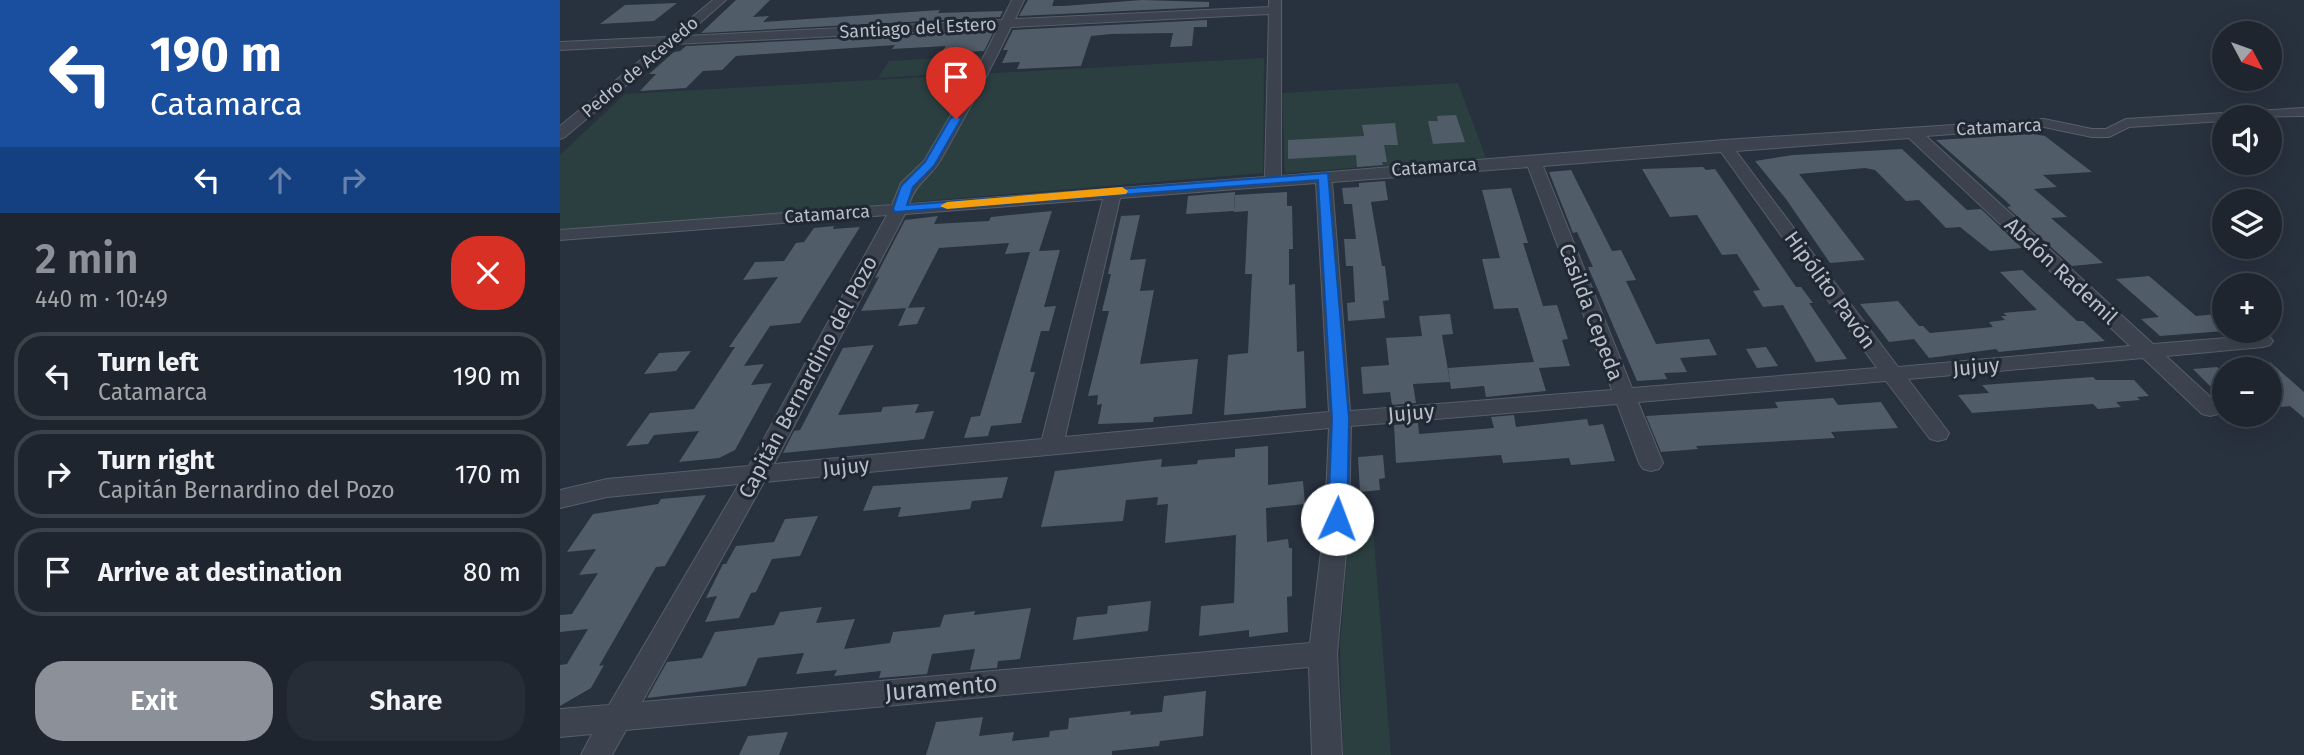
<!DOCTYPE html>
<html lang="en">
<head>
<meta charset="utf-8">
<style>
	:root { --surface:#1e252e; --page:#262d36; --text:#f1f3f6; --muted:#a1a5aa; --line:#3c424a; --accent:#8c9099 }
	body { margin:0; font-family:"Fira Sans",sans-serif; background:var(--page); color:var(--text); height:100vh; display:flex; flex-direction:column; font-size:26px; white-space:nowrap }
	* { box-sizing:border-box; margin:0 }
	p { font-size:23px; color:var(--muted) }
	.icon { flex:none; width:38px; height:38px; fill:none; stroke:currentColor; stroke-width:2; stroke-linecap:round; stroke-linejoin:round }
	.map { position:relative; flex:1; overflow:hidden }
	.side { display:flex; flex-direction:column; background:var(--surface); width:560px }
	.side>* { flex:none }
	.hud { background:#1a4fa0; color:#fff; overflow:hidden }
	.needle { width:46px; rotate:131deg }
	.controls { position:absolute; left:1652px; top:21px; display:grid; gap:14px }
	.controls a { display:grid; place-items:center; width:70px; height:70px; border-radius:50%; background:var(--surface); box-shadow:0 7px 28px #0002,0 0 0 2px var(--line); font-size:35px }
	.pin { position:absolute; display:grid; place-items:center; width:60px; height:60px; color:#fff; margin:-72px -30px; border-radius:50% 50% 50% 0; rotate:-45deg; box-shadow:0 0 7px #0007 }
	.pin .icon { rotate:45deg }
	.me { position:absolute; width:77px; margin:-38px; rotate:2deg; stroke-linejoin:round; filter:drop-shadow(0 0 5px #0008) }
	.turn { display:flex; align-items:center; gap:24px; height:147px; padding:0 35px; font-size:32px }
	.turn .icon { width:91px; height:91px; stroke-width:2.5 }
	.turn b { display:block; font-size:49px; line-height:60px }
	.lanes { display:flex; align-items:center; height:66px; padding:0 35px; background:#0003; justify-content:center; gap:35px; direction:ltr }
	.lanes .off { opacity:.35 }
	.round { display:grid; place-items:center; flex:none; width:74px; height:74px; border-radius:28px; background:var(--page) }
	.head { display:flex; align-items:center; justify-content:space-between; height:119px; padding:0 35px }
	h1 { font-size:42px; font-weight:600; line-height:52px; color:var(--accent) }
	.cta { display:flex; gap:14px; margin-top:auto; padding:14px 35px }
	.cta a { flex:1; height:80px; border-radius:28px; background:var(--accent); color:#fff; font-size:28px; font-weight:600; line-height:80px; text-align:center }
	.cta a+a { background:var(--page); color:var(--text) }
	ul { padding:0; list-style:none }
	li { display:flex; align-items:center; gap:21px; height:88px; margin:0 14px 10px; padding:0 21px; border:4px solid var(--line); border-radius:28px }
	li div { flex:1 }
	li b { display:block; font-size:26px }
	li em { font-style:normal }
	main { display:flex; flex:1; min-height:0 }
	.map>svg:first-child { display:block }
	.green { fill:#2b3f40 }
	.building { fill:#515c69 }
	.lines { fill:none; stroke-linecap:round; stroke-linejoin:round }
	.minor-casing { stroke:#565e69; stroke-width:2 }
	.minor { fill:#3c434e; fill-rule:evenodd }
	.route { fill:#1a73e8; stroke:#114b97; stroke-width:2 }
	.slow { fill:#f59e0b }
	.labels { text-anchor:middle; stroke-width:6; stroke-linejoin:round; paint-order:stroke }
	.far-street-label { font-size:18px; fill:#b8bfc9; stroke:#202833 }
	.street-label { font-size:21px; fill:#b8bfc9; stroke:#202833 }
	.near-street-label { font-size:24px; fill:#b8bfc9; stroke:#202833 }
</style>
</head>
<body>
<main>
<section class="side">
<div class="hud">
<div class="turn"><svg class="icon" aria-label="left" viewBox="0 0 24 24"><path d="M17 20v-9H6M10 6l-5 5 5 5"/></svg><div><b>190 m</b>Catamarca</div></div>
<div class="lanes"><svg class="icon" aria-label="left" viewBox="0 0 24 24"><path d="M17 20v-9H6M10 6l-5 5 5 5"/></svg><svg class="icon off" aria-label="ahead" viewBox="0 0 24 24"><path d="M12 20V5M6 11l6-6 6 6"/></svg><svg class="icon off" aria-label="right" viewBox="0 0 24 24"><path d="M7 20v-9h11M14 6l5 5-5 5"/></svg></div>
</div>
<div class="head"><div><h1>2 min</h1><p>440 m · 10:49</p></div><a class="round" style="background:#d93025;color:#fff"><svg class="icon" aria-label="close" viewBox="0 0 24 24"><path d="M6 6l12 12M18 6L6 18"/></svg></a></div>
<ul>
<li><svg class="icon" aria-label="left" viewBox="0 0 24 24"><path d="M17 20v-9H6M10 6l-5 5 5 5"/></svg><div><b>Turn left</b><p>Catamarca</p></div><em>190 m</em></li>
<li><svg class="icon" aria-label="right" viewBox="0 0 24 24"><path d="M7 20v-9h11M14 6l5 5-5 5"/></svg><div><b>Turn right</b><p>Capitán Bernardino del Pozo</p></div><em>170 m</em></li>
<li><svg class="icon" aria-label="arrive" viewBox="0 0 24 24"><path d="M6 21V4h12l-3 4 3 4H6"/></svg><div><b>Arrive at destination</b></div><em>80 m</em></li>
</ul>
<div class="cta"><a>Exit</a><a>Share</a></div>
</section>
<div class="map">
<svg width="1744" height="755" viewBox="0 0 1744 755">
	<rect width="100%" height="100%" fill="#28313e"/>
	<g class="green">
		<polygon points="426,55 418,72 318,78 329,61"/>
		<polygon points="704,58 703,173 0,231 0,155 65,94"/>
		<polygon points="898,83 926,158 725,173 722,93"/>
		<polygon points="812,515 831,755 783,755 780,647 790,517"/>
	</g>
	<g class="building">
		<polygon points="176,0 210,0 193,17 209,16 203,22 380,10 378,13 443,11 440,17 141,33"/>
		<polygon points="468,0 494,0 492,6 503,6 582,0 649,2 649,7 459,16"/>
		<polygon points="117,3 94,21 40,24 65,5"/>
		<polygon points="647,20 647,27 634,27 632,46 610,47 613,33 551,34 531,36 521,66 457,69 460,62 442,63 448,50 443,50 453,30"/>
		<polygon points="434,31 424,51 381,53 386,46 332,49 335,45 176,56 162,70 143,71 126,88 80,91 96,74 89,74 114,52 120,51 126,46"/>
		<polygon points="896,115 905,142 873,144 868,121 878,121 877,116"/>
		<polygon points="835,123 838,145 824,145 827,162 822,162 823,165 797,167 796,155 728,159 728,140 804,136 802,125"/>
		<polygon points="1473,134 1485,136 1532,172 1483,175 1497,187 1474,189 1507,217 1491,218 1543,263 1512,266 1447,207 1451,206 1446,201 1376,140"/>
		<polygon points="1342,149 1407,210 1421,209 1462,248 1430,251 1400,227 1386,228 1359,200 1346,201 1315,170 1305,168 1239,174 1305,260 1270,263 1226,199 1195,161 1233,155"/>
		<polygon points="1143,167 1146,170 1155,169 1236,287 1241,287 1253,303 1249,303 1287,359 1256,362 1223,305 1203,307 1193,291 1200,290 1177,254 1162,255 1137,215 1110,217 1082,169"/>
		<polygon points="1011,170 1052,251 1061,250 1076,280 1066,281 1096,344 1149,339 1157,355 1120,358 1127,372 1104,373 1107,379 1077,381 1028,267 1033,267 1017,232 1013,233 989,172"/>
		<polygon points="825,181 828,200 811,202 822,266 825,266 829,300 823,301 825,318 788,321 787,303 795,302 793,266 786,266 784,239 796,239 792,204 784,204 782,188 799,187 799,183"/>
		<polygon points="951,188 968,243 963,243 983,306 997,305 1008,339 1002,340 1010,366 979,368 986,391 926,397 924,386 891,389 888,368 974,362 958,308 934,309 922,259 940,258 922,190"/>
		<polygon points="675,192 674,211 626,214 628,196"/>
		<polygon points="727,192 727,206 732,206 733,249 729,249 729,285 735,284 737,352 744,351 746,408 664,415 668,355 688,353 692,274 685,274 688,211 674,212 675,195"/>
		<polygon points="492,211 479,251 500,250 484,307 496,306 489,331 481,331 470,372 475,372 461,423 431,426 428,436 404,438 411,417 420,416 470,252 445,254 449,243 379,248 348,308 301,311 319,277 315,278 345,220 378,216 374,224 429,221 431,217"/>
		<polygon points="580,215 570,260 586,259 580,291 594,290 580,364 638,359 632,414 594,417 593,422 538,424 542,404 537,405 538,395 528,396 549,311 542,311 551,274 548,274 561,216"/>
		<polygon points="274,226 273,229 300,227 240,323 210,326 184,366 204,364 191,385 212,383 175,450 159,458 119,462 139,431 94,435 88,444 66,446 90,413 134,409 175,347 169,347 218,277 183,280 195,262 224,261 236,243 244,242 254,228"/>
		<polygon points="1462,270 1517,321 1523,321 1545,341 1439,352 1436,349 1369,358 1354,339 1329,342 1300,304 1338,301 1359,326 1363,326 1370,333 1433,327 1429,322 1445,320 1441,316 1447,316 1443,313 1477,310 1440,272"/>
		<polygon points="1589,276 1636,316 1657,314 1664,320 1664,331 1600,336 1581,319 1599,317 1556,279"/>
		<polygon points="365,307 357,324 338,326 346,308"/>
		<polygon points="890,314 893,334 882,335 890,382 853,384 856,403 832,405 830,392 803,394 801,367 829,365 826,338 862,336 859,316"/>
		<polygon points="314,345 278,415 321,412 323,407 359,404 355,413 374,411 364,439 223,453 234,431 240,430 283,348"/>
		<polygon points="1206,347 1218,366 1197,368 1186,349"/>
		<polygon points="131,351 116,371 84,374 99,353"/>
		<polygon points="1710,362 1744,392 1744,418 1730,406 1710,408"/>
		<polygon points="1657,367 1664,374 1664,386 1651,387 1633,369"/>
		<polygon points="1533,377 1536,380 1574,380 1589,396 1577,397 1580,400 1556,402 1561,407 1538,409 1533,404 1412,413 1398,395 1429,393 1422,385"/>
		<polygon points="1273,398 1278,405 1321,402 1338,428 1271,432 1275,438 1136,446 1138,449 1101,452 1086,416 1218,408 1215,402"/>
		<polygon points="954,415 956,427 1027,419 1029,426 1043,424 1055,461 1011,465 1009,458 943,463 941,455 836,463 834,425 858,423 859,434 934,428 931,417"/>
		<polygon points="708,446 708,485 743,481 745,504 706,508 707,542 728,539 729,548 732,548 732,596 727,597 728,632 689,637 689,630 639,636 641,606 674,603 676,535 605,543 608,504 597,505 598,497 566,500 563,521 481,527 495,471 602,459 601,467 637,464 638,460 675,457 675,449"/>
		<polygon points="823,455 825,478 819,479 820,490 800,492 798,457"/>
		<polygon points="448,477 442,498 412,501 410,509 338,517 341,507 303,511 313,486"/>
		<polygon points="146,495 105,566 96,567 39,666 44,665 31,688 0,706 0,665 7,664 28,629 0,632 0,615 12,614 38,573 19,575 36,549 7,552 33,514 98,504 101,499"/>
		<polygon points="258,516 240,556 212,559 196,592 191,593 179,618 145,622 157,596 146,598 163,564 166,564 176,546 214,542 225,519"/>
		<polygon points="591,601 588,631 513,640 517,617 547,614 548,606"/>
		<polygon points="262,607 256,623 295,619 284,649 330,643 333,632 380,627 384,615 415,611 414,615 471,608 460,659 438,661 437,668 410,670 415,649 372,654 367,674 319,678 321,671 274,676 277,670 236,674 244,653 198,658 186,686 87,698 107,662 142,658 155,632 214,625 220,612"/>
		<polygon points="646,691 643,736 600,741 599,746 552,751 552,755 366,755 376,722 423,717 419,736 454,732 452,741 489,737 490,731 508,729 509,718 571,711 570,715 602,712 604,696"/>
		<polygon points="228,732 219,755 179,755 188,736"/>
	</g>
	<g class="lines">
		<defs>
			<path id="minor" d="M153 0H166L125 36 442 20 452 0H464L455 19 709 7V0H721V176L1164 140 1484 119 1532 129H1546L1566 119 1744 108V116L1664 117V121L1569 127 1549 137H1532L1484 127 1366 136 1593 344 1703 335 1710 337 1713 341 1710 345 1703 347 1606 356 1658 404 1661 409 1658 414 1650 416 1642 414 1583 358 1348 379 1389 433 1386 439 1378 441 1370 439 1326 381 1078 402 1103 463 1099 469 1091 471 1083 469 1079 463 1057 404 791 426 789 519 777 654 782 755H752L749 667 66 730 52 755H21L32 734 0 737V709L49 705 179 484 47 497 0 508V490L47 479 189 466 327 215 0 240V230L332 205 341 183 364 161 415 74 438 28 115 44 5 137 0 139V126L99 45 0 50V42L108 37ZM709 14 705 177 349 204C357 181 369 179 380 161 405 117 429 73 451 27ZM1349 138 1570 346 1338 367 1176 151ZM1161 152 1317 368 1072 388 983 166ZM968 167 1052 390 790 411 772 182ZM756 183 769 412 505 437 560 198ZM543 199 482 439 214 464 345 214ZM769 428 765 519 750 643 82 702 204 482Z"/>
		</defs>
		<use href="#minor" class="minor-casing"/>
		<use href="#minor" class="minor"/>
	</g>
	<polygon class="route" points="396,115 401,119 374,166 353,187 347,205 768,173 789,419 787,519 784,524 771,524 768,519 772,419 758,180 335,212 333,209 341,186 365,162 390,119"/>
	<polygon class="slow" points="562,187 568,191 566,194 387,209 380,206 387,202"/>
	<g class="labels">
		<g class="far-street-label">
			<text transform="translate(358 28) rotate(-3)" y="6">Santiago del Estero</text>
			<text transform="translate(80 67) rotate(-40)" y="6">Pedro de Acevedo</text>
			<text transform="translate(1439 127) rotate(-3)" y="6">Catamarca</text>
			<text transform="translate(874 167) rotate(-4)" y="6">Catamarca</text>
			<text transform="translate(267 214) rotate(-4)" y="6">Catamarca</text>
		</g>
		<g class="street-label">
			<text transform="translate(1501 271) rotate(43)" y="7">Abdón Rademil</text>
			<text transform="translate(1270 290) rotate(54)" y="7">Hipólito Pavón</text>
			<text transform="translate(1031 312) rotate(69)" y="7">Casilda Cepeda</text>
			<text transform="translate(1416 367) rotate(-5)" y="7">Jujuy</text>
			<text transform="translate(248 377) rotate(-62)" y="7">Capitán Bernardino del Pozo</text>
			<text transform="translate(851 413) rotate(-5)" y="7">Jujuy</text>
			<text transform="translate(286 467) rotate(-6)" y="7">Jujuy</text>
		</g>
		<g class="near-street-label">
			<text transform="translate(381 688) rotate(-5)" y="8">Juramento</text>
		</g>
	</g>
</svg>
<div class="controls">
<a><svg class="needle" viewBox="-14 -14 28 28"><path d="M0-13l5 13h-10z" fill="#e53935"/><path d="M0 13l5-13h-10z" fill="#a1a5aa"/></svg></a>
<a><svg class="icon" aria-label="sound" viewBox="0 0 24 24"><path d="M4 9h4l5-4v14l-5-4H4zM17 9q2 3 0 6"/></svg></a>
<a><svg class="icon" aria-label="layers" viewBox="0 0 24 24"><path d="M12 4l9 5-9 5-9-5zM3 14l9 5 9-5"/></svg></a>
<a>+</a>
<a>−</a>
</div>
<div class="pin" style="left:396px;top:119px;background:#d93025"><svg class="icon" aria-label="arrive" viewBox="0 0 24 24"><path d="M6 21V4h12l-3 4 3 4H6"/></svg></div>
<svg class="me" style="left:777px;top:519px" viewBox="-20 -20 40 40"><circle r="19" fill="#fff"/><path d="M0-13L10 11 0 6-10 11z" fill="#1a73e8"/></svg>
</div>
</main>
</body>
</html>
